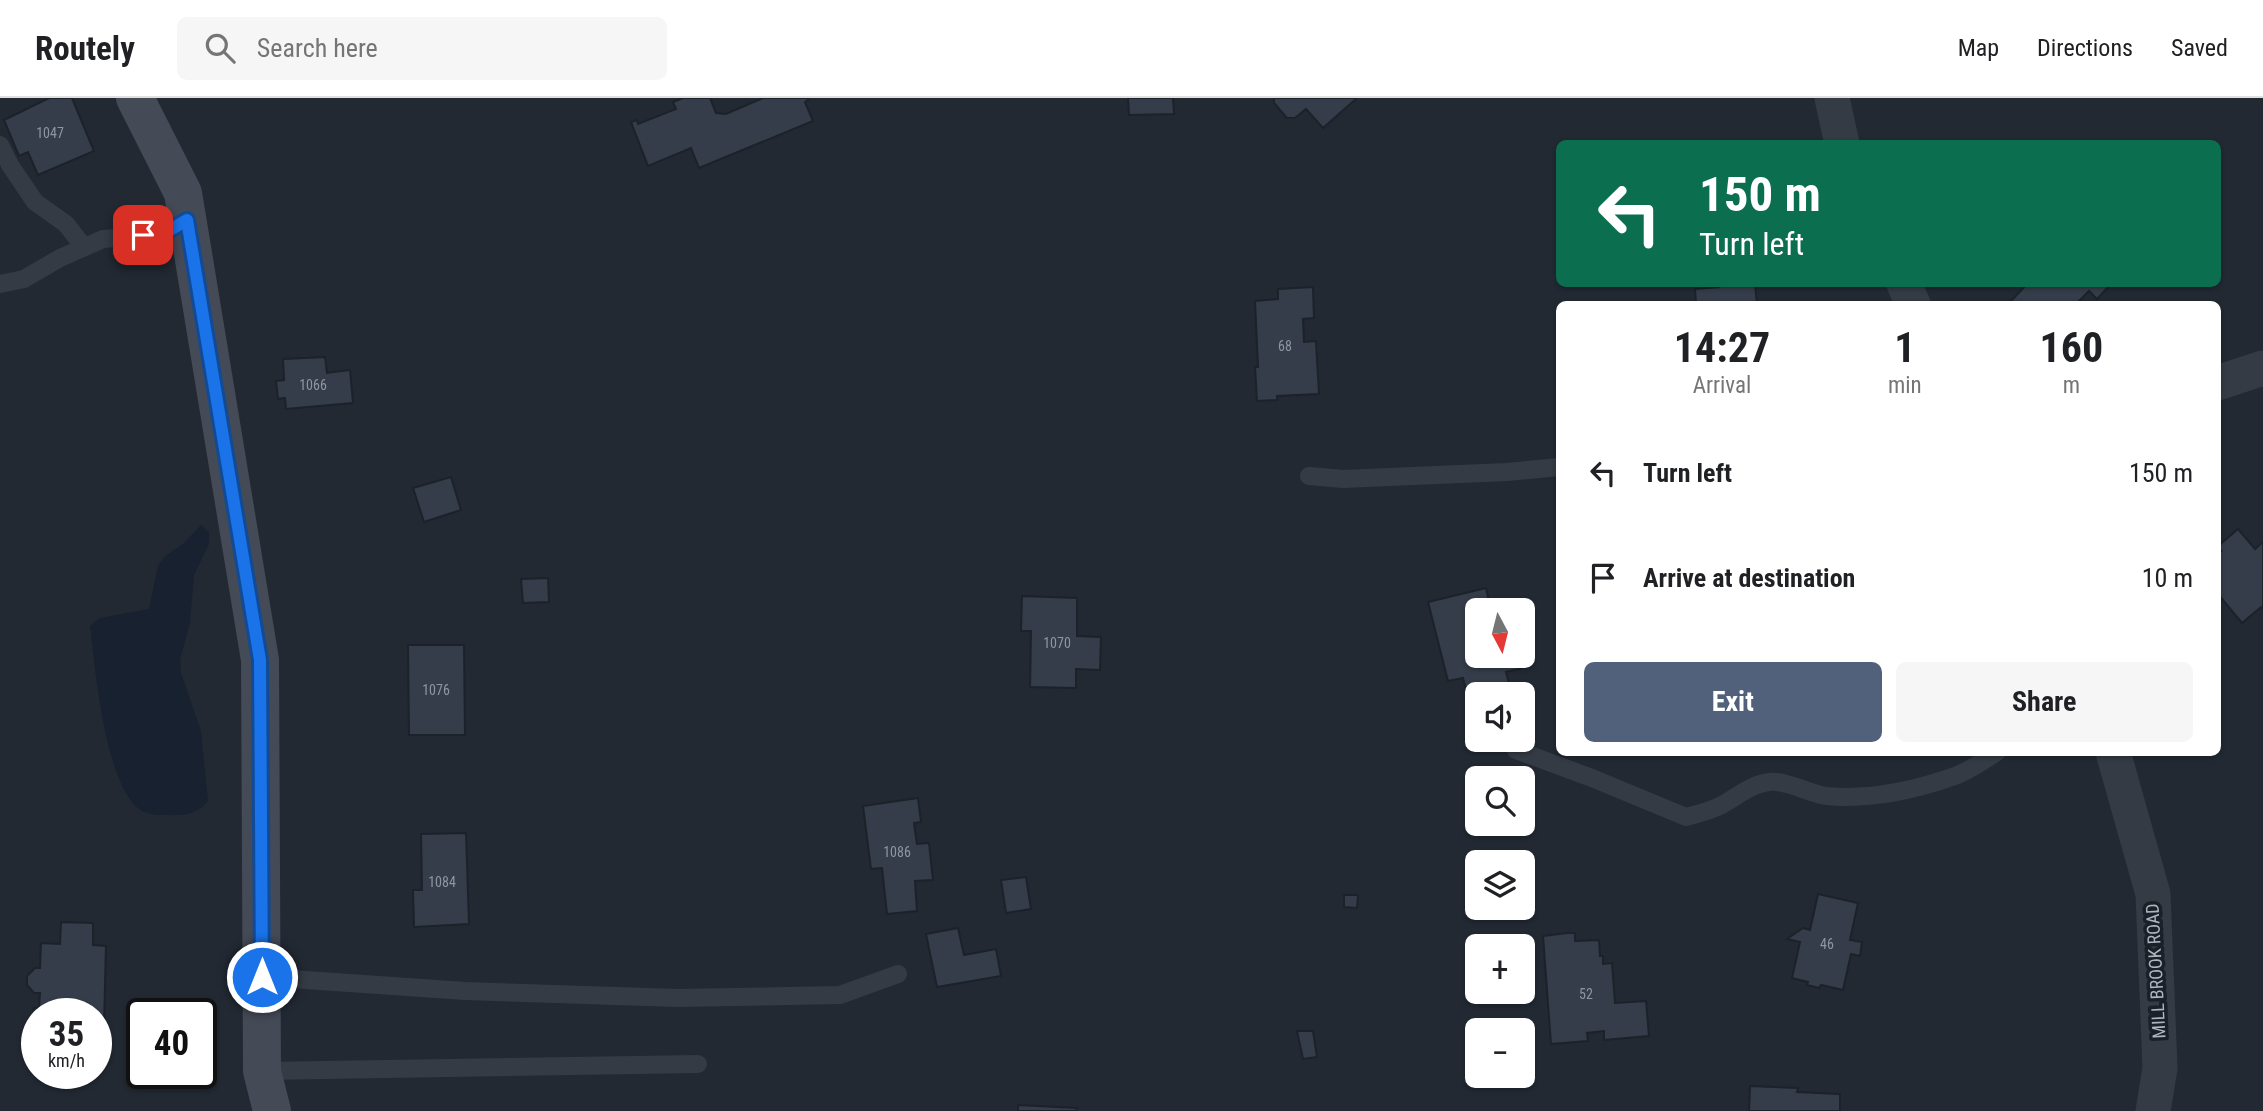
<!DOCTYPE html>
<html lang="en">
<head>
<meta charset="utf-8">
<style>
	:root { --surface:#fff; --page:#f6f6f6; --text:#202124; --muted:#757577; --line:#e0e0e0; --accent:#51617c }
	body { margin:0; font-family:"Roboto Condensed",sans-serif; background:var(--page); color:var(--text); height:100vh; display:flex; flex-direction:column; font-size:26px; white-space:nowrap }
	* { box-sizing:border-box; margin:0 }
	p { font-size:23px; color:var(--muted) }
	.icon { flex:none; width:38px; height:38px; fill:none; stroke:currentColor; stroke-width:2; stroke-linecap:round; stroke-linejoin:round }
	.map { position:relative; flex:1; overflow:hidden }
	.drawer { position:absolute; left:1556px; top:203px; width:665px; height:455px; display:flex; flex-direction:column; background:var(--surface); border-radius:10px; box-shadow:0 2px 5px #0004 }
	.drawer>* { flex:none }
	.banner { position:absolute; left:1556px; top:42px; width:665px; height:147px; border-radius:10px; box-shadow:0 2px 5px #0004; background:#0b6e4f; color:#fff; overflow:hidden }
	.needle { width:46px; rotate:173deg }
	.fabs { position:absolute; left:1465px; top:500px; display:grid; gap:14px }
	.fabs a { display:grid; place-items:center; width:70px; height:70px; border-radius:10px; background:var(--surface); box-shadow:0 2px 5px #0004; font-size:35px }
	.speed { position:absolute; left:21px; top:900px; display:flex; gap:14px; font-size:35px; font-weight:700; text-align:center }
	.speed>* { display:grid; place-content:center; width:91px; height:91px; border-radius:50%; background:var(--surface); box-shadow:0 2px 5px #0004; line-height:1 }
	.speed small { font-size:18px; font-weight:400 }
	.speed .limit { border:4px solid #111; border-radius:10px; background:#fff; color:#111 }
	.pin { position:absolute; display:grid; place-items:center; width:60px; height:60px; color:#fff; margin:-30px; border-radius:14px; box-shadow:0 4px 10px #0006 }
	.me { position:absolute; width:77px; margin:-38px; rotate:0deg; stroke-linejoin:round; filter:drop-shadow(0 0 5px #0008) }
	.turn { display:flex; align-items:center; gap:24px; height:147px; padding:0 28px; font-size:32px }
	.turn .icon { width:91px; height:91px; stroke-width:2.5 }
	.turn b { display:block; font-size:49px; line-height:60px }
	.eta { display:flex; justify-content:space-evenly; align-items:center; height:119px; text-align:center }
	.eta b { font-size:42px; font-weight:700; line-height:49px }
	.primary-button { display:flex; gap:14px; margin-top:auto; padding:14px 28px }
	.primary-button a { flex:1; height:80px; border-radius:10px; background:var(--accent); color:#fff; font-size:28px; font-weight:700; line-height:80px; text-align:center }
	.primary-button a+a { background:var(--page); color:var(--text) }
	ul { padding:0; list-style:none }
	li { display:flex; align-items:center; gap:21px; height:105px; padding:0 28px }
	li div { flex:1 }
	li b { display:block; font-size:26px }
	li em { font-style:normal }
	header { display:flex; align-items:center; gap:42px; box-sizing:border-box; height:98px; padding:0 35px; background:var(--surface); border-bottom:2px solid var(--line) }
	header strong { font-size:33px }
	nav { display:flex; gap:38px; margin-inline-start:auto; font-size:24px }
	.search { width:490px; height:63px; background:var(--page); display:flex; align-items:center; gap:18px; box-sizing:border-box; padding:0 24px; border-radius:10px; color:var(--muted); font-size:26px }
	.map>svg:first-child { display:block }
	.water { fill:#17212f }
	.building { fill:#343d49; stroke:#1c222a; stroke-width:2 }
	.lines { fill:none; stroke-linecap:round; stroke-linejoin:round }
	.lane { stroke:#353b44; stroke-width:18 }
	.street { stroke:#353b44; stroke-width:35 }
	.secondary { stroke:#444a56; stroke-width:38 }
	.route-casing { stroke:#114b97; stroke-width:18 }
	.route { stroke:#1a73e8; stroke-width:12 }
	.labels { text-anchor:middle; stroke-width:7; stroke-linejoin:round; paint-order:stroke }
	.number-label { font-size:14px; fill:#8e96a1 }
	.street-label { font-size:18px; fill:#afb6c1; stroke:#1a2028 }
</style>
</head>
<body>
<header>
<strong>Routely</strong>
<div class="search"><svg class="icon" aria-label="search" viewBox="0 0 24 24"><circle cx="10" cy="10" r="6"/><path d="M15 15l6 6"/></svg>Search here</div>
<nav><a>Map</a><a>Directions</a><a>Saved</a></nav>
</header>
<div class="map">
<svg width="2263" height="1013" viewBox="0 0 2263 1013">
	<rect width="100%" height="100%" fill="#222933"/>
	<path class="water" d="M201 427 209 434V446L194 477 190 525 180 562 181 575 201 633 208 703C198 715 186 718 170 717 160 717 148 718 139 711 105 685 95 570 90 528L100 520 149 511 158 468 164 459 184 445Z"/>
	<g class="building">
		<polygon points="49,0 72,0 94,53 38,77 28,54 19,58 4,22"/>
		<polygon points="683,0 710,0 716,15 726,16 763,0 807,0 808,2 805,4 813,23 699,70 691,50 648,68 631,24 637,22 638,26 676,11 673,4"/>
		<polygon points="1128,0 1173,0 1174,16 1129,17"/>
		<polygon points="1274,0 1357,0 1323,30 1306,11 1295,20 1287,20 1274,5"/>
		<polygon points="1718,186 1755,186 1757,206 1696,206 1695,191 1719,189"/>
		<polygon points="2027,186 2111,186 2097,201 2089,193 2076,206 2015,206 2011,203"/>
		<polygon points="1313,189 1314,220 1303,221 1304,244 1316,243 1319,296 1277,298 1277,302 1257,303 1255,269 1258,269 1255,203 1278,201 1278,191"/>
		<polygon points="325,259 327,275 350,272 353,305 286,311 285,300 278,301 276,283 284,282 283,261"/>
		<polygon points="451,379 461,412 424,424 413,390"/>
		<polygon points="2238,431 2255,451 2263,444 2263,511 2261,509 2242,525 2217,495 2217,457 2221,453 2217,449"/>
		<polygon points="548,480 549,504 523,505 521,481"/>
		<polygon points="1486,490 1490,508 1496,506 1498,513 1477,513 1477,558 1522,558 1522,552 1527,569 1506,574 1512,597 1477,597 1477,623 1474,624 1463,580 1448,583 1428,504"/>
		<polygon points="1022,498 1077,500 1077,538 1101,539 1100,572 1076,571 1076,590 1030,589 1031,533 1021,533"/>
		<polygon points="408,547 464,547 465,637 409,637"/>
		<polygon points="918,700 921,724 914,725 917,746 929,745 933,782 915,783 917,813 887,816 882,770 871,771 863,708"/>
		<polygon points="466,735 469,826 414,829 413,792 422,792 421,736"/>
		<polygon points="1026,779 1031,811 1006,815 1001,782"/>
		<polygon points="1818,796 1858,805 1850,842 1862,844 1860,858 1851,856 1843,892 1821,887 1819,890 1807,887 1808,884 1792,880 1800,844 1787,841 1803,830 1810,832"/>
		<polygon points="1344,797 1358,797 1357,810 1344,809"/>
		<polygon points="61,824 93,825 93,847 106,848 104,928 96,928 96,915 37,915 37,966 30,966 31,921 33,920 34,910 39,910 40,895 34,895 27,887 27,878 35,870 40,870 41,845 60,846"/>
		<polygon points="958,830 964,857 996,851 1001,878 937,889 926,836"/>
		<polygon points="1567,835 1575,835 1575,843 1599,842 1600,858 1603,858 1603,866 1612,865 1615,905 1646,903 1649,938 1604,942 1604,933 1587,935 1588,943 1551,946 1543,838"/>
		<polygon points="1297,933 1313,933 1317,959 1303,961"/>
		<polygon points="1750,988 1798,990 1797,994 1840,996 1840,1013 1749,1013"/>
		<polygon points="1018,1007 1077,1010 1076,1013 1018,1013"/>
	</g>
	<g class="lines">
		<g class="lane">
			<polyline points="0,47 10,67 35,104 66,126 84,149"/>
			<polyline points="0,186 24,181 60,160 103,141 163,136 187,122"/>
			<polyline points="1309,378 1343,381 1507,374 1559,369"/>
			<path d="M1516 652 1592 680 1686 719C1698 716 1710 713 1722 707 1736 699 1753 685 1770 684 1786 682 1810 696 1827 698 1869 702 1915 692 1955 678 1969 673 1984 662 1997 654"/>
			<polyline points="262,879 465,893 678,900 840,897 898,876"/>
			<polyline points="262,973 698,966"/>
		</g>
		<g class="street">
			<polyline points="1832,0 1842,46"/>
			<polyline points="1904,186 1913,206"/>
			<polyline points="2217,285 2263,270"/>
			<polyline points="2113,654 2153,796 2160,970 2153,1013"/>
		</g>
		<polyline class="secondary" points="135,0 183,95 260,562 262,973 272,1013"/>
	</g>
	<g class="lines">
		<defs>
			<polyline id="route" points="143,137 163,136 187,122 260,562 262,879"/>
		</defs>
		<use href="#route" class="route-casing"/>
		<use href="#route" class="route"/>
	</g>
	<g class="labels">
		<g class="number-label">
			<text x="50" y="40">1047</text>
			<text x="1285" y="253">68</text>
			<text x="313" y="292">1066</text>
			<text x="1057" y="550">1070</text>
			<text x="436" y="597">1076</text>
			<text x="897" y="759">1086</text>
			<text x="442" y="789">1084</text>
			<text x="1827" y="851">46</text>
			<text x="1586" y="901">52</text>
		</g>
		<g class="street-label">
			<text transform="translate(2156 873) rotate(-93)" y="6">MILL BROOK ROAD</text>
		</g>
	</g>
</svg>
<div class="fabs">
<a><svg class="needle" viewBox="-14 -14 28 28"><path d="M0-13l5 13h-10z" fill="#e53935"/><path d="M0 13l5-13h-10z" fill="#757577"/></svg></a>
<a><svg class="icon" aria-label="sound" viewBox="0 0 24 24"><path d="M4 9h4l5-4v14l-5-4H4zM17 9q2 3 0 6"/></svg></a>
<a><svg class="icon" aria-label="search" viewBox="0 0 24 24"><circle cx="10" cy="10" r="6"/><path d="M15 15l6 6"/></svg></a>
<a><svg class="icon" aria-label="layers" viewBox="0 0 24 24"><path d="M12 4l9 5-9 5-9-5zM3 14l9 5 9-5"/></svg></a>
<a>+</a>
<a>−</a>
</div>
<div class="speed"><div>35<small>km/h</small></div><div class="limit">40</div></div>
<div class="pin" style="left:143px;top:137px;background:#d93025"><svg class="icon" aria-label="arrive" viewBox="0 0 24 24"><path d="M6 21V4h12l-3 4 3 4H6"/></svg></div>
<svg class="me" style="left:262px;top:879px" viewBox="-20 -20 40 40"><circle r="17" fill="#1a73e8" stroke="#fff" stroke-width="3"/><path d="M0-11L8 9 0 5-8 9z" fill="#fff"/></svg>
<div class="banner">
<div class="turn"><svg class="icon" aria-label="left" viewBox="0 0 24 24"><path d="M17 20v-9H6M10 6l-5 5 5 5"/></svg><div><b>150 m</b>Turn left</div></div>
</div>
<section class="drawer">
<div class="eta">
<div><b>14:27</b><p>Arrival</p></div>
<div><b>1</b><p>min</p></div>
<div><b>160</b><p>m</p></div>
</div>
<ul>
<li><svg class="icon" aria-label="left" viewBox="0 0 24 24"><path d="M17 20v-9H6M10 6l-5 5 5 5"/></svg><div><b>Turn left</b></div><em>150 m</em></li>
<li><svg class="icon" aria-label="arrive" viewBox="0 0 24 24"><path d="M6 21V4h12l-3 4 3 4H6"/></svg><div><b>Arrive at destination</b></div><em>10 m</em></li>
</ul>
<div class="primary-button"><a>Exit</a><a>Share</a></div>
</section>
</div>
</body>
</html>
